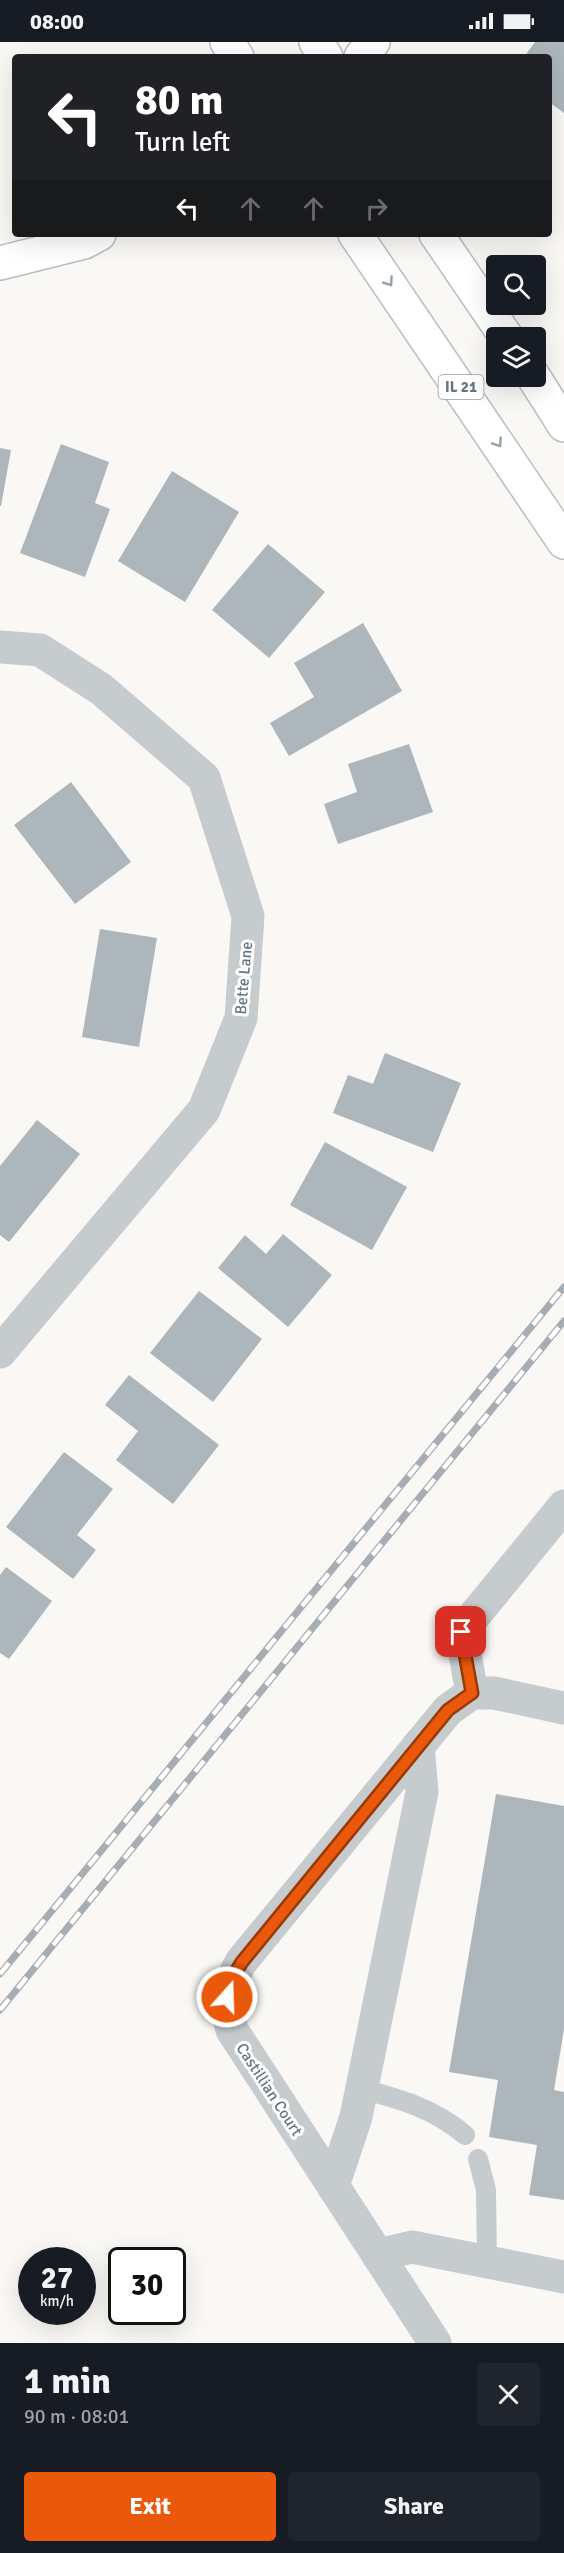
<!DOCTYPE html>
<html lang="en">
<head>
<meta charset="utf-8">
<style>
	:root { --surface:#171b24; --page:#20242c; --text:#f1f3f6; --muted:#9ea1a6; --accent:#ea580c }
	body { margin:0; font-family:Signika,sans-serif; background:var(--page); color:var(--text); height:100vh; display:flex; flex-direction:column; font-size:22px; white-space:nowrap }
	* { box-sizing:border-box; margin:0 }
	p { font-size:20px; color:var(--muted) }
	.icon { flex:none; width:33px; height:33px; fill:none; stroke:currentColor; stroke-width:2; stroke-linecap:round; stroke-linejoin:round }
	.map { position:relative; height:2301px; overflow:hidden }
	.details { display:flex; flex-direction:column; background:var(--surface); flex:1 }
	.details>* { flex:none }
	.top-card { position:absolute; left:12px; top:12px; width:540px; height:183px; border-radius:6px; box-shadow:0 6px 24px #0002; background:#202124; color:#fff; overflow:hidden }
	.buttons { position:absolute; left:486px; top:213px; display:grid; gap:12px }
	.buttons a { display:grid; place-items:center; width:60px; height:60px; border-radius:6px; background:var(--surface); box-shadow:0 6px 24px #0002; font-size:30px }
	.speed { position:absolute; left:18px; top:2205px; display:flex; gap:12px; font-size:30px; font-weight:700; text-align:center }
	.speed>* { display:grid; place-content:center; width:78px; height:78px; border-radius:50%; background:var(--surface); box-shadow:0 6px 24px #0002; line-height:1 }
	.speed small { font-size:15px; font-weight:400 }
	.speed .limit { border:3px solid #111; border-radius:9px; background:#fff; color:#111 }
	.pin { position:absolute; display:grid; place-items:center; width:51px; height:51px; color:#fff; margin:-26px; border-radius:12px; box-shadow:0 3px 9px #0006 }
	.me { position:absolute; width:66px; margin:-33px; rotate:20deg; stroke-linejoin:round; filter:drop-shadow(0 0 4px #0008) }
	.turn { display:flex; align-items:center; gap:21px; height:126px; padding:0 24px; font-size:27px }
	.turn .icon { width:78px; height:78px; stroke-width:2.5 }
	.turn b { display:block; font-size:42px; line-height:51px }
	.lanes { display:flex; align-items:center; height:57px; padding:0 24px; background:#0003; justify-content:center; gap:30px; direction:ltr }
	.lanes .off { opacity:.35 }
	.round { display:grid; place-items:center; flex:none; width:63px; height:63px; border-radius:6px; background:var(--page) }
	.overview { display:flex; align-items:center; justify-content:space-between; height:102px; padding:0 24px }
	h1 { font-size:36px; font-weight:700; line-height:45px }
	.action { display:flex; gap:12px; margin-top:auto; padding:12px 24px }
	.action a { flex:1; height:69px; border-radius:6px; background:var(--accent); color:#fff; font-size:24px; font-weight:700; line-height:69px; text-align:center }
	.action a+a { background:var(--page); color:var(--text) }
	.status { display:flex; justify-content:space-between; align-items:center; height:42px; padding:0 30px; background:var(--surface); direction:ltr }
	.status svg { height:16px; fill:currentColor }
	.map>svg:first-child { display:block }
	.building { fill:#acb6bb }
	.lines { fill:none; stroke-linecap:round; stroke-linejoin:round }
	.secondary-casing { stroke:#b8bec2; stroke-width:36 }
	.primary-casing { stroke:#b9bec1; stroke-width:36 }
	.lane { stroke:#c6cbce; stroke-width:20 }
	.street { stroke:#c6cbce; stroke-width:33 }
	.secondary { stroke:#fff; stroke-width:33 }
	.primary { stroke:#fff; stroke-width:33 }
	.rail-casing { stroke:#a6aeb3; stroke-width:7 }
	.rail { stroke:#fff; stroke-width:4.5; stroke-dasharray:14; stroke-linecap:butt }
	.oneway { stroke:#909fa8 }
	.route-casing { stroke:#983908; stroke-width:15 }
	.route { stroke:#ea580c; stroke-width:10 }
	.labels { text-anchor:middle; stroke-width:6; stroke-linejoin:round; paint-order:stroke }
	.shield { fill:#fff; stroke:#909fa8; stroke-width:1.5 }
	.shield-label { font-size:15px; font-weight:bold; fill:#617683 }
	.street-label { font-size:16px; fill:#617683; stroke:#fff }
</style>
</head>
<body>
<div class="status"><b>08:00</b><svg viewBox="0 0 49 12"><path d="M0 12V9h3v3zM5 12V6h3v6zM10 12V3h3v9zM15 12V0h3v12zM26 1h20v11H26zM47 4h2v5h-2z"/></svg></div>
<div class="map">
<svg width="564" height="2301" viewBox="0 0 564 2301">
	<rect width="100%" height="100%" fill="#f9f8f5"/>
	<g class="building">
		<polygon points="535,0 564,0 564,71 549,60 549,15 524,15"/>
		<polygon points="61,402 109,420 95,461 110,467 85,535 20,511"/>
		<polygon points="0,406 11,408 1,464 0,464"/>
		<polygon points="172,429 239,470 185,560 118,519"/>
		<polygon points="268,502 325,550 269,616 212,568"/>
		<polygon points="363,581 402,649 289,714 270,681 314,655 294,621"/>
		<polygon points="409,702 433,770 338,802 324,762 357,750 348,722"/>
		<polygon points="71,740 131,820 75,862 14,783"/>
		<polygon points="100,887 157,896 139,1005 82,995"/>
		<polygon points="385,1011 461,1041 433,1110 333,1071 348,1033 373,1042"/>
		<polygon points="37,1078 80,1112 9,1200 0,1193 0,1124"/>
		<polygon points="325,1100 407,1145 372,1208 290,1163"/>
		<polygon points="283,1192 332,1233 288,1285 218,1226 245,1193 266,1212"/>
		<polygon points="199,1249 262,1297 213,1360 150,1311"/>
		<polygon points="129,1333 219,1403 173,1462 116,1418 138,1389 105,1363"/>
		<polygon points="64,1410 113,1447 77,1493 96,1508 73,1537 6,1485"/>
		<polygon points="6,1525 52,1559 9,1617 0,1611 0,1533"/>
		<polygon points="496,1752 564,1764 564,1987 554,2048 564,2050 564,2158 529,2153 537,2103 489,2095 498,2038 449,2030"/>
	</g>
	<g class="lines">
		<defs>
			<g id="secondary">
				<polyline points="361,15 373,0"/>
				<polyline points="0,221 84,200 99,192"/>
			</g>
			<g id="primary">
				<polyline points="227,0 237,15"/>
				<polyline points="316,0 326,15"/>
				<polyline points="355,192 564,500"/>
				<polyline points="436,192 507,296"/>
				<polyline points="533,334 564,383"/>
			</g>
		</defs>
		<use href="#secondary" class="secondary-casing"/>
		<use href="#primary" class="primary-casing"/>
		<g class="lane">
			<path d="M362 2047C400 2057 435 2067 465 2093"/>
			<polyline points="478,2117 486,2148 487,2220"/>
		</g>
		<g class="street">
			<polyline points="0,605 40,608 101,647 204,736 248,874 241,976 204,1068 0,1310"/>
			<polyline points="472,1651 461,1590 564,1464"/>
			<polyline points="333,2144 356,2075 422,1750 418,1704"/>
			<polyline points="378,2213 412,2205 564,2235"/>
			<path d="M435 2301 232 1988C225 1962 228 1943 241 1920L448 1668 472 1651H494L564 1666"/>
		</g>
		<use href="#secondary" class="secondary"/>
		<use href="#primary" class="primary"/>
		<defs>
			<g id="rail">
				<polyline points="0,1932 564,1245"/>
				<polyline points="0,1968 564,1279"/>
			</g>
		</defs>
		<use href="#rail" class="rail-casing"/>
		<use href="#rail" class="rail"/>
	</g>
	<defs><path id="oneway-chevron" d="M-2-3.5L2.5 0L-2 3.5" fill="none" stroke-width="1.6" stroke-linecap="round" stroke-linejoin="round" transform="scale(1.5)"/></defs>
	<g class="oneway">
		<use href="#oneway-chevron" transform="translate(389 240) rotate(55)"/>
		<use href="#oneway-chevron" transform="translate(498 401) rotate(56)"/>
	</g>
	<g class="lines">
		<defs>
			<polyline id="route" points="227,1955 232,1936 242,1920 448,1668 472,1651 461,1590"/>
		</defs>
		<use href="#route" class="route-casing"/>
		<use href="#route" class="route"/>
	</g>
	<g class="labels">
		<rect class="shield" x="438.5" y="333" width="45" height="24" rx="4.5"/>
		<g class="shield-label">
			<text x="461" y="350">IL 21</text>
		</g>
		<g class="street-label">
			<text transform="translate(243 936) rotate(-85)" y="6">Bette Lane</text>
			<text transform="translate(270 2047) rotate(57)" y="6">Castillian Court</text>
		</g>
	</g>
</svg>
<div class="buttons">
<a><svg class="icon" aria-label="search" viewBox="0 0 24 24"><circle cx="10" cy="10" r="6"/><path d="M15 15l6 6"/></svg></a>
<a><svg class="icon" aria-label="layers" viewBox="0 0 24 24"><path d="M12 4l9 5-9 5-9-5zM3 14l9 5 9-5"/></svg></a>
</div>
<div class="speed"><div>27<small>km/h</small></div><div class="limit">30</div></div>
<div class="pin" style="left:461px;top:1590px;background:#d93025"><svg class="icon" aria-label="arrive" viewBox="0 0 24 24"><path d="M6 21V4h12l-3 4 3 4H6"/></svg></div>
<svg class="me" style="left:227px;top:1955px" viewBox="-20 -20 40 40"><circle r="17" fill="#ea580c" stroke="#fff" stroke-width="3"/><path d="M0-11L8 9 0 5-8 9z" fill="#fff"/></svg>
<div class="top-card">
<div class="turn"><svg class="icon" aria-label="left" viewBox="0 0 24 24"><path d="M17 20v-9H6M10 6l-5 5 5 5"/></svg><div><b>80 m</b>Turn left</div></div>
<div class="lanes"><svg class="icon" aria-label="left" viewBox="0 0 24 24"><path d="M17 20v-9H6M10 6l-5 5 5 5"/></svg><svg class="icon off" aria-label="ahead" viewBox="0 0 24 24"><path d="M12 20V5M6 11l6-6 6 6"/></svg><svg class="icon off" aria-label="ahead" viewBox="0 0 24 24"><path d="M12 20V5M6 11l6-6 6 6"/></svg><svg class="icon off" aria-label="right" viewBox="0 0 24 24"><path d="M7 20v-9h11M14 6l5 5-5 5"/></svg></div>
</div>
</div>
<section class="details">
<div class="overview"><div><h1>1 min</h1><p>90 m · 08:01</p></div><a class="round"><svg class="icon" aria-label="close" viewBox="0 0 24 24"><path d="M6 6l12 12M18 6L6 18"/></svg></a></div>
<div class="action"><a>Exit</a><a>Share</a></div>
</section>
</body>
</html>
